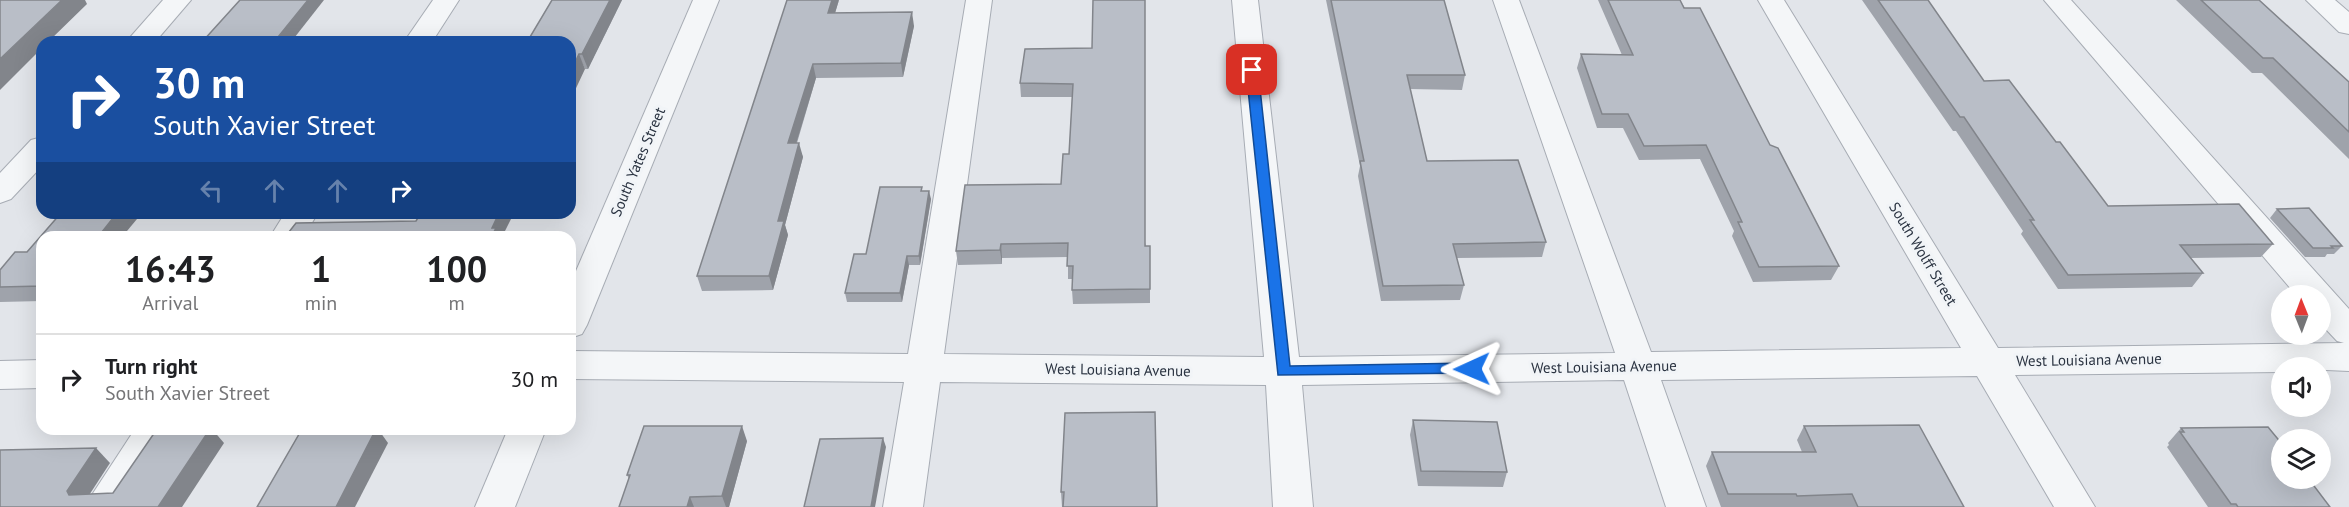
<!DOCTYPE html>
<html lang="en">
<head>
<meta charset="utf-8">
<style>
	:root { --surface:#fff; --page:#f2f2f2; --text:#202124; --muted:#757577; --line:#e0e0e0 }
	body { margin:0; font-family:"PT Sans",sans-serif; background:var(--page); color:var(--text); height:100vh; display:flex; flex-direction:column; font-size:22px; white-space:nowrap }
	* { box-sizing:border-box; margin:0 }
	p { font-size:20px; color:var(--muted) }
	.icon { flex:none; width:33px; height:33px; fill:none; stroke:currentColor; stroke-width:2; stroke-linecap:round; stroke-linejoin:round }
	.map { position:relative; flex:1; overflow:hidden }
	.drawer { position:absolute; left:36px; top:231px; width:540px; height:204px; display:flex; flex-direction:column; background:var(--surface); border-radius:18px; box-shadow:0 6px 24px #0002 }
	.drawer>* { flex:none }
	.hud { position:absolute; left:36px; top:36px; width:540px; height:183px; border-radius:18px; box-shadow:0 6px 24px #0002; background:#1a4fa0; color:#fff; overflow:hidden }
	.needle { width:39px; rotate:359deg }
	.fabs { position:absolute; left:2271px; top:285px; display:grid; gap:12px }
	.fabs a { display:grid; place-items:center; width:60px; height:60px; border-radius:50%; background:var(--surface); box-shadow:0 6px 24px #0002; font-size:30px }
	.pin { position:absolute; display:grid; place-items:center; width:51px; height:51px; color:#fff; margin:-26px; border-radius:12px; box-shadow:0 3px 9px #0006 }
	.me { position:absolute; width:66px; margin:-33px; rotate:269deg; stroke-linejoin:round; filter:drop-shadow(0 0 4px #0008) }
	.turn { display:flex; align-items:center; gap:21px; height:126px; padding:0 18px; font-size:27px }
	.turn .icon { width:78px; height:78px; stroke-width:2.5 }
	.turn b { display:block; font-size:42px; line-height:51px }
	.lanes { display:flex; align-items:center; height:57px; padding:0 18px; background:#0003; justify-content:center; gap:30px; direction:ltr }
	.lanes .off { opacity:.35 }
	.eta { display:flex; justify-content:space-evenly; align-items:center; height:102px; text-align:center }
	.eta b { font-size:36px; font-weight:700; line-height:42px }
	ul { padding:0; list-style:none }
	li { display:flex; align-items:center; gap:18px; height:90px; padding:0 18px; border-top:2px solid var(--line) }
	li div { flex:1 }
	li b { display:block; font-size:22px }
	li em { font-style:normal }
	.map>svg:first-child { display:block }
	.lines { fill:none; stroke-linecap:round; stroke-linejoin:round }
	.minor-casing { stroke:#a7acb4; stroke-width:2 }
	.minor { fill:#f4f6f8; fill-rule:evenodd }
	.wall { fill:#9fa3ab }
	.shaded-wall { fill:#82858b }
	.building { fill:#b9bec7; stroke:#82858b; stroke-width:1.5 }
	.route { fill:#1a73e8; stroke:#114b97; stroke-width:1.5 }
	.labels { text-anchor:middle; stroke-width:6; stroke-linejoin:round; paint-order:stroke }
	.street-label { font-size:15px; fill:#2a3341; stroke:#f1f4f7 }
</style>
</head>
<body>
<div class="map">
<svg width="2349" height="507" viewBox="0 0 2349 507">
	<rect width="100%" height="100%" fill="#e2e5ea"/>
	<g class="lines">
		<defs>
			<g id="minor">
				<polygon points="163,0 191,0 155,42 126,42"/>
				<polygon points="433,0 459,0 432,42 404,42"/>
				<polygon points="693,0 719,0 587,325 582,334 570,338 570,285"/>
				<polygon points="966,0 992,0 944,354 1264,357 1232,0 1258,0 1299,357 1615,353 1493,0 1519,0 1651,352 1961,348 1758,0 1784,0 1998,348 2344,343 2337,341 2320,323 2320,296 2297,296 2044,0 2071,0 2349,309 2349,371 2282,368 2282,372 2015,375 2095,507 2054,507 1977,376 1661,380 1706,507 1666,507 1624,380 1302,385 1313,507 1273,507 1266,385 940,382 923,507 883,507 904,382 570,379 570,351 908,354"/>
				<polygon points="2306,0 2335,0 2349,12 2349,34 2339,32"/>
				<polygon points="42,137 42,166 11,199 0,203 0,173 31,140"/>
				<polygon points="285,213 318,213 303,237 270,237"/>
				<polygon points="42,360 42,388 0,389 0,361"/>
				<polygon points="135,429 175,429 126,507 84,507"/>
				<polygon points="508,429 546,429 515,507 475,507"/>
			</g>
		</defs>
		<use href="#minor" class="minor-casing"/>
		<use href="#minor" class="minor"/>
	</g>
	<g class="wall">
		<polygon points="552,0 622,0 588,69 585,69"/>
		<polygon points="839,0 835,13 914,26 903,77 816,78 797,143 803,157 785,225 788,235 773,290 702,291 697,276"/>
		<polygon points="1326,0 1444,0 1465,75 1462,90 1410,89 1427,161 1546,242 1542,257 1457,258 1464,285 1460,300 1381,301 1358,176 1360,166"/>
		<polygon points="1598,0 1680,0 1770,145 1839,266 1831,280 1753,282 1732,236 1734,231 1700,159 1639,160 1623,128 1597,128 1577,68 1581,54 1622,55"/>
		<polygon points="1862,0 1928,0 1984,81 2056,142 2108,206 2273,244 2261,257 2191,258 2203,273 2192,287 2058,289 2021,234 2023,231 1956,131 1953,131"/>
		<polygon points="2176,0 2259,0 2349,82 2349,159 2262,73 2252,73"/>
		<polygon points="1092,48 1146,246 1150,246 1150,303 1073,304 1072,290 1072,279 1068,279 1068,257 1002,258 1002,264 958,265 956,251 1061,184 1069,154 1072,97 1021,97 1020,83"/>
		<polygon points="923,191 931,199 920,265 909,265 902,302 847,302 845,293 866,254"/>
		<polygon points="2277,209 2342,246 2334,254 2327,254 2325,257 2305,257 2270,218"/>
		<polygon points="42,237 42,301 0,302 0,270 27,252"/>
		<polygon points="1065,413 1063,507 1062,507 1061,492"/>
		<polygon points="1413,420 1507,472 1503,487 1418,486 1410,435"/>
		<polygon points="1804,426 1964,507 1721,507 1706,466 1712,452 1802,452 1797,440"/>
		<polygon points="2181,428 2330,507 2208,507 2167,447 2169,445 2168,443"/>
		<polygon points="747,441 729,507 619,507 629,479 627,475"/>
	</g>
	<g class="shaded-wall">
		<polygon points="62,0 85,0 87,4 48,42 42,42 42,48 0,90 0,59"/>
		<polygon points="308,0 324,0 291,42 274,42"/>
		<polygon points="610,0 622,0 588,69 582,54"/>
		<polygon points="832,0 839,0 831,26 828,13"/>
		<polygon points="912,12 914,26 903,77 901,63"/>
		<polygon points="579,54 585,69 570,101 570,73"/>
		<polygon points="813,64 816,78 792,157 788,143"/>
		<polygon points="799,143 803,157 785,225 788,235 773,290 769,276 778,221"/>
		<polygon points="929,191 931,199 920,265 919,256"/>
		<polygon points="117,213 142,213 122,237 98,237"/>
		<polygon points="499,213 514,213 502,237 491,237 492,228"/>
		<polygon points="1001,244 1002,258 1002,264 1000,250"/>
		<polygon points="907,256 909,265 902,302 900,293"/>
		<polygon points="742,426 747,441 729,507 726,507 722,496"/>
		<polygon points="210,429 212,429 224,443 182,507 158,507"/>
		<polygon points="376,429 378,429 388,443 355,507 336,507"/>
		<polygon points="883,438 886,447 875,507 871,507"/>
		<polygon points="96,448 110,463 82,506 69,495 67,491"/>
		<polygon points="690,497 694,507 687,507"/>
	</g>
	<g class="building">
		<polygon points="0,0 62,0 0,59"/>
		<polygon points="240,0 308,0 274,42 202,42"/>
		<polygon points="552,0 610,0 582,54 579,54 570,73 570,42 527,42"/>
		<polygon points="787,0 832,0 828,13 912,12 901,63 813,64 788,143 799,143 778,221 784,221 769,276 697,276"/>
		<polygon points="1093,0 1145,0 1145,246 1150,246 1150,289 1072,290 1073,266 1067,266 1068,243 1001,244 1000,250 956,251 965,185 1061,184 1063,154 1069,154 1073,84 1020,83 1025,49 1092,48"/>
		<polygon points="1331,0 1444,0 1465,75 1407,75 1427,161 1518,160 1546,242 1453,244 1464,285 1383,286 1360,161 1364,161"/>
		<polygon points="1608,0 1680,0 1684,8 1700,8 1770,145 1778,148 1839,266 1759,267 1738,222 1742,222 1706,145 1644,146 1628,114 1602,114 1581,54 1633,55"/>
		<polygon points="1878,0 1928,0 1984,81 2009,80 2056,142 2060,142 2108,206 2239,204 2273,244 2180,245 2203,273 2068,275 2030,220 2034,220 1964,117 1960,117"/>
		<polygon points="2201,0 2259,0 2349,82 2349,132 2273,58 2263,58"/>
		<polygon points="880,187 922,187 921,191 929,191 919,256 907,256 900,293 845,293 854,254 866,254"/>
		<polygon points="2309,208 2342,246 2331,246 2333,248 2313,248 2277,209"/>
		<polygon points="61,213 117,213 98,237 42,237 42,286 0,287 0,270 15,252 27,252"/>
		<polygon points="421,213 499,213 492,228 496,228 491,237 285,237 296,223 416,221"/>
		<polygon points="1155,412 1157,507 1063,507 1064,492 1061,492 1065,413"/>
		<polygon points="1413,420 1497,422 1507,472 1421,471"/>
		<polygon points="1919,425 1964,507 1858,507 1852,494 1797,496 1796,494 1728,494 1712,452 1816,452 1804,426"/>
		<polygon points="644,426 742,426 722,496 690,497 687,507 619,507 630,475 627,475"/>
		<polygon points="2268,427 2282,444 2282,478 2308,478 2330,507 2238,507 2236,504 2231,504 2180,432 2184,432 2181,428"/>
		<polygon points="157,429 210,429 158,507 0,507 0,450 96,448 67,491 69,495 113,493"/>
		<polygon points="302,429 376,429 336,507 257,507"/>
		<polygon points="883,438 871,507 804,507 820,439"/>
	</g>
	<polygon class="route" points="1252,66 1258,70 1290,366 1472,363 1478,365 1480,369 1478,373 1278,375 1246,70"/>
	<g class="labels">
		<g class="street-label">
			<text transform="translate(638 162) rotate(-67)" y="5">South Yates Street</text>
			<text transform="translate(1923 254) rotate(59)" y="5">South Wolff Street</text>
			<text transform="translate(2089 360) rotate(-1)" y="5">West Louisiana Avenue</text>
			<text transform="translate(1604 367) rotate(-1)" y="5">West Louisiana Avenue</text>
			<text transform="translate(1118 370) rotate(1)" y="5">West Louisiana Avenue</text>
		</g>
	</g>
</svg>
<div class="fabs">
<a><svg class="needle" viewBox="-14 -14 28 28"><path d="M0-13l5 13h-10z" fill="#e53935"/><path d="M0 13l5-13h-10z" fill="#757577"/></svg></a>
<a><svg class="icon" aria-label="sound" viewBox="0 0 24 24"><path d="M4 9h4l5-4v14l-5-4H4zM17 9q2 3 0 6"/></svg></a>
<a><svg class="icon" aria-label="layers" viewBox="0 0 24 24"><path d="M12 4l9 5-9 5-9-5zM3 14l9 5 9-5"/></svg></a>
</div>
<div class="pin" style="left:1252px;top:70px;background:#d93025"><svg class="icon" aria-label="arrive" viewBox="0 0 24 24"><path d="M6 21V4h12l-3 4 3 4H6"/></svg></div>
<svg class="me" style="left:1472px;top:369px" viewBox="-20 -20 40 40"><path d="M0-17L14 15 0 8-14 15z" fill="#1a73e8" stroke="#fff" stroke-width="4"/></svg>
<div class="hud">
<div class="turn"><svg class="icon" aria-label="right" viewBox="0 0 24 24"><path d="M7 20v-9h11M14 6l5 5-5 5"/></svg><div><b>30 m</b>South Xavier Street</div></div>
<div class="lanes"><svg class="icon off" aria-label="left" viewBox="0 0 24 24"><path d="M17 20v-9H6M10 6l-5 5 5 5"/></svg><svg class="icon off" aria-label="ahead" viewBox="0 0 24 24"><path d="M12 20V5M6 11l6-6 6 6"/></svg><svg class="icon off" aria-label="ahead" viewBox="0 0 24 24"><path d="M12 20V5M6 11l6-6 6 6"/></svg><svg class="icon" aria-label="right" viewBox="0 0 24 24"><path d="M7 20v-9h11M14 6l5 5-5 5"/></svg></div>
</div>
<section class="drawer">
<div class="eta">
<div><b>16:43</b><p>Arrival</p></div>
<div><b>1</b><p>min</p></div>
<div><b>100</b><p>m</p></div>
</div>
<ul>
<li><svg class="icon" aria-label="right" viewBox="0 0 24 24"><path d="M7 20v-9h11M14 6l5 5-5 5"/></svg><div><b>Turn right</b><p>South Xavier Street</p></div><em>30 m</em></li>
</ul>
</section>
</div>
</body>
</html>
